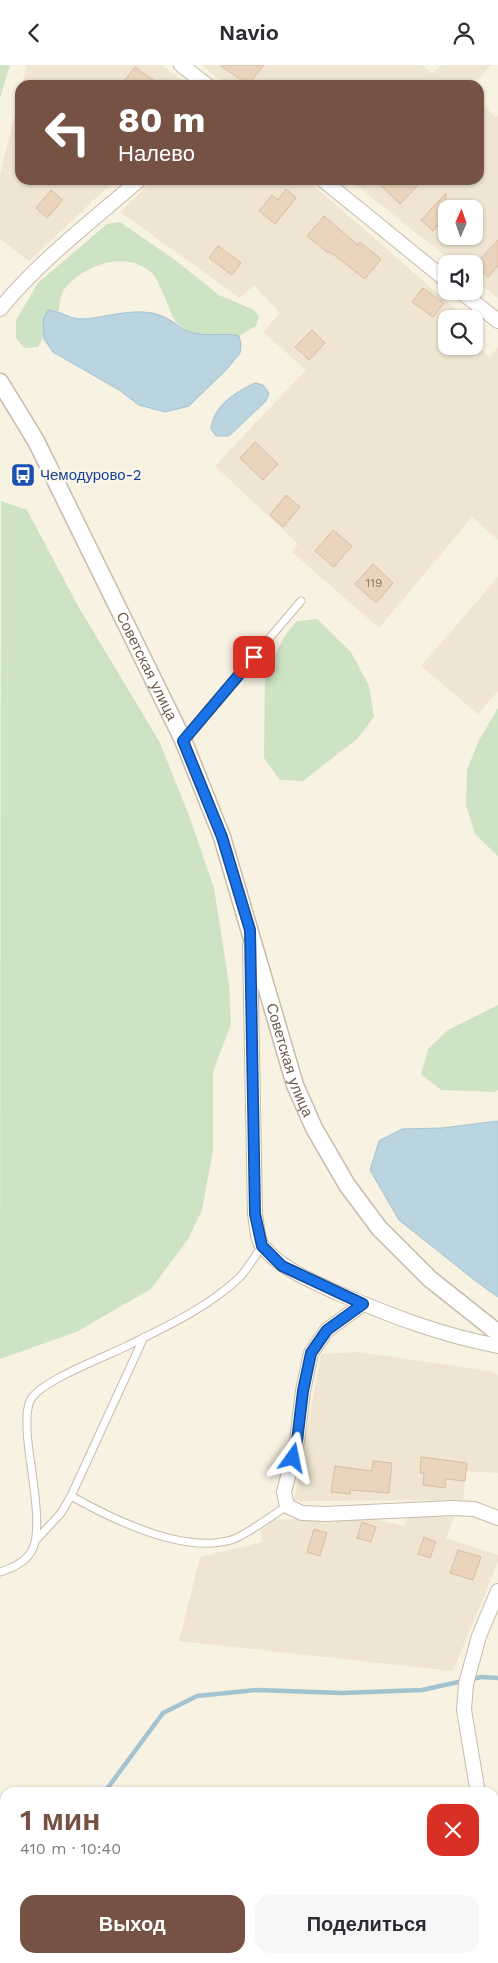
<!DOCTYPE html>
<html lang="ru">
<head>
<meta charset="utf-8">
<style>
	:root { --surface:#fff; --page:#f7f7f7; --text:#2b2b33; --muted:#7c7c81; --accent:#765244 }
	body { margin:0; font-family:"Work Sans",sans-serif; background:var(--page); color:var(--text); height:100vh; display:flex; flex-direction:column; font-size:19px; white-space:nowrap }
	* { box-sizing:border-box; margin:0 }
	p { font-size:16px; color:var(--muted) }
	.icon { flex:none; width:28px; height:28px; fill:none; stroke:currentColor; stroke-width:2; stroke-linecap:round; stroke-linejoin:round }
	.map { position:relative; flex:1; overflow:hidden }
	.side { position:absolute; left:0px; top:1722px; width:499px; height:176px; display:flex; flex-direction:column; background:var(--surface); border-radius:15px 15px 0 0; box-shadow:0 1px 4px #0004 }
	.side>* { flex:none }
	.guide { position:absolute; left:15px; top:15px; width:469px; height:105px; border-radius:15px; box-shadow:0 1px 4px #0004; background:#765244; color:#fff; overflow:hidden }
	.needle { width:32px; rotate:2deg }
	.controls { position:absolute; left:438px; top:135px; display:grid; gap:10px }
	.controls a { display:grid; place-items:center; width:45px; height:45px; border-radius:10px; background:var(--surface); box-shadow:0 1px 4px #0004; font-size:25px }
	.pin { position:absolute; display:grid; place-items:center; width:42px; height:42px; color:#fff; margin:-21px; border-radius:10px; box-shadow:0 2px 8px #0006 }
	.me { position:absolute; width:55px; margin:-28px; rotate:12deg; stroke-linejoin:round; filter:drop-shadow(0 0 4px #0008) }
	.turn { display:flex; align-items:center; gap:18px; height:105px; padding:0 20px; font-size:22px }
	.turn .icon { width:65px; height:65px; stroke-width:2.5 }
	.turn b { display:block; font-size:35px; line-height:42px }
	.round { display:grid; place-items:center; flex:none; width:52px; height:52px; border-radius:15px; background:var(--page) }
	.headline { display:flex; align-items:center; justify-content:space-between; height:85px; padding:0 20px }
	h1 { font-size:30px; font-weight:600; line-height:38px; color:var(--accent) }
	.button { display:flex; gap:10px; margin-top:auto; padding:10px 20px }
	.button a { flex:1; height:58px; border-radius:15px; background:var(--accent); color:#fff; font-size:20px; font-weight:600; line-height:58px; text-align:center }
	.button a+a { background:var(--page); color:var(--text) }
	header { display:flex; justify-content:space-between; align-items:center; height:65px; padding:0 20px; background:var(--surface); font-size:22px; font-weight:600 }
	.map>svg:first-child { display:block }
	.residential { fill:#efe5d2; fill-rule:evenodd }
	.green { fill:#cde3c4 }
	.water { fill:#bad5df; stroke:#a2c3cf }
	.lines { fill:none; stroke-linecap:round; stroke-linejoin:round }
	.stream { stroke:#a2c3cf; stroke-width:4.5 }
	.building { fill:#ead4be; stroke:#dabda1 }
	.service-casing { stroke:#c7bbab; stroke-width:9 }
	.minor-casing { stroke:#c7bbab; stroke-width:16 }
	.tertiary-casing { stroke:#c7bbab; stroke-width:19 }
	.service { stroke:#fff; stroke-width:7 }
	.minor { stroke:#fff; stroke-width:14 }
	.tertiary { stroke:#fff; stroke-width:16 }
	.route-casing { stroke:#114b97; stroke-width:12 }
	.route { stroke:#1a73e8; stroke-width:9 }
	.labels { text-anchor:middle; stroke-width:4.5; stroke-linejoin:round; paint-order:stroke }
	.number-label { font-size:12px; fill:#8c7968 }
	.transit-label { font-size:15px; fill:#164399; stroke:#fcf6e8; text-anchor:start }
	.street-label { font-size:15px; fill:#6c5b4c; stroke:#fcf6e8 }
</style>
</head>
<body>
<header><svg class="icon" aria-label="back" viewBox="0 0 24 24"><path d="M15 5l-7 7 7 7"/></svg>Navio<svg class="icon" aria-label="person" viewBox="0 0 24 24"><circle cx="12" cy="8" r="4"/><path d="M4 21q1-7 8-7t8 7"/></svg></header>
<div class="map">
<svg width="498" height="1898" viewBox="0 0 498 1898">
	<rect width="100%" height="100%" fill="#f8f2e3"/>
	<g class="residential">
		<polygon points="27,0 162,0 188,20 22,20"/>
		<polygon points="201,0 423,0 432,9 441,0 491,0 473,20 227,20"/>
		<polygon points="20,28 20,115 115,115 29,196 0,174 0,110"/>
		<path d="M479 37 496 52 498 50V233L474 214V199H455L350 115H479ZM446 144H474V171H446Z"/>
		<polygon points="153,115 307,115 457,245 449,254 446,254 446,281 474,281 474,279 490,292 498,282 498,475 472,452 379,563 292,487 298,479 215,401 306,305 263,267 280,248 254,220 240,233 120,147"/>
		<polygon points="498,512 498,626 478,649 421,601"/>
		<polygon points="358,1287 489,1306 498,1310 498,1408 466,1406 463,1435 294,1436 321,1289"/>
		<polygon points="362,1451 404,1461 408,1451 454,1452 446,1473 498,1490 498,1497 453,1606 179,1576 200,1492 262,1477 261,1466 275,1455"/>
	</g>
	<g class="green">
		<polygon points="0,0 10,0 0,33"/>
		<path d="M120 157 175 195 219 230 254 245 259 252 256 261 239 271C224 267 208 272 194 268 188 266 182 261 177 258 172 255 161 217 152 208 127 185 87 199 67 221 61 227 59 238 59 246L48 245C41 259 47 270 38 282L24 283 16 273V255L38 218 107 159Z"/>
		<polygon points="1,436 27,445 78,541 159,676 190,753 214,823 229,919 231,959 213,1007 213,1085 202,1145 188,1174 151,1224 76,1267 0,1294"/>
		<polygon points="317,554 351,587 369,621 374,652 357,674 303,716 280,715 264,693 265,608 286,569 297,556"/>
		<polygon points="498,643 498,791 475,769 466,740 467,705 479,675"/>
		<polygon points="498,940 498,1025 494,1027 441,1025 421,1009 428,984 448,965"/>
	</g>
	<g class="water">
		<path d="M48 245C61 246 71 255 84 254 107 252 129 244 152 248 169 251 180 264 193 268 208 272 224 267 239 271L241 279 240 288 227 304 189 341 165 347 139 340 119 325 53 287 44 274 43 255Z"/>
		<path d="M255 318 263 320 269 328 266 336 229 371H216L211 364C213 341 235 327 255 318Z"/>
		<polygon points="498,1056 498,1232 477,1217 399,1155 370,1105 379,1076 402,1064 442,1063"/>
	</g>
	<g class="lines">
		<g class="stream">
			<polyline points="104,1728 163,1648 197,1631 257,1625 342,1628 422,1625 481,1612 498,1613"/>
			<polyline points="0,1880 5,1875"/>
		</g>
	</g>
	<g class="building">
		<polygon points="220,0 264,0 248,20"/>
		<polygon points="135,2 160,20 121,20"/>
		<polygon points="375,115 423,115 400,139"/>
		<polygon points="286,124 296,133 275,159 259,146 272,130 278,135"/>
		<polygon points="51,125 63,135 47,153 36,143"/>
		<polygon points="446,128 446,151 433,166 421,155"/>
		<polygon points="324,151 358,180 360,177 381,194 365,214 330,187 328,188 307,171"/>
		<polygon points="498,175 498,201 488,212 475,200"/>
		<polygon points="218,181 241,198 232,210 209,193"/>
		<polygon points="423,223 444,238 433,252 412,237"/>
		<polygon points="312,265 325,278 309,295 295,282"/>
		<polygon points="255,377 278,399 263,415 240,393"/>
		<polygon points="286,430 300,442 283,462 270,450"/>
		<polygon points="333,465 352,481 334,502 315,486"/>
		<polygon points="373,499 393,518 376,538 355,519"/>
		<polygon points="421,1392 467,1398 465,1416 446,1414 445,1423 423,1420 424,1408 420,1408"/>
		<polygon points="373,1396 392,1398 389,1428 350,1425 350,1429 331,1427 335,1401 372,1406"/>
		<polygon points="362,1457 376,1462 371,1477 357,1473"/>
		<polygon points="314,1464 327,1468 320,1491 307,1487"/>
		<polygon points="424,1472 436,1477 430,1493 418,1489"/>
		<polygon points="458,1485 481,1492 473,1515 450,1508"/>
	</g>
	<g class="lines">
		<defs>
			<g id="service">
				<polyline points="183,675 301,536"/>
				<path d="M71 1431C112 1454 183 1489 231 1475 244 1472 274 1449 287 1441"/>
				<polyline points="37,1474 61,1448 71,1431 144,1272"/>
				<path d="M0 1507C12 1503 24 1498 31 1487 46 1465 27 1392 27 1363 27 1354 26 1343 31 1334 43 1315 105 1292 127 1281 165 1262 209 1242 240 1212 248 1203 255 1191 262 1181"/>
			</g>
			<g id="minor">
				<polyline points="181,0 207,20"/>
				<polyline points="323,115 446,215"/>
				<polyline points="460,226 498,256"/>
				<path d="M0 244C40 195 92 156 139 115"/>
				<path d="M250 880 255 1149C257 1159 257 1175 263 1182 283 1205 312 1216 338 1228 391 1251 441 1270 498 1281"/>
				<polyline points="363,1239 327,1265 311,1288 303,1326 297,1376 284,1427 287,1441 302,1448 326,1449 452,1443 474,1444 498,1453"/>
				<polyline points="478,1728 464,1645 466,1619 479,1571 498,1526"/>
				<polyline points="464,1898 466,1894"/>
			</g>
			<g id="tertiary">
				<path id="s1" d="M0 317 36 376 183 675 222 772 295 1020 314 1063 347 1120 379 1163 430 1214 498 1268"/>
			</g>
		</defs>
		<use href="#service" class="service-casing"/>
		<use href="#minor" class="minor-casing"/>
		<use href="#tertiary" class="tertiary-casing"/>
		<use href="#service" class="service"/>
		<use href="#minor" class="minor"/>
		<use href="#tertiary" class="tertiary"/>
	</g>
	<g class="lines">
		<defs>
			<polyline id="route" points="254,592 183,676 222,772 250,865 255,1149 262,1181 282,1201 363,1239 327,1265 311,1288 303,1326 297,1376 293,1393"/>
		</defs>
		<use href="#route" class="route-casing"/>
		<use href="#route" class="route"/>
	</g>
	<defs>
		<symbol id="bus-square" viewBox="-11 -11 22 22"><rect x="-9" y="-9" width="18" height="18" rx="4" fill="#1a4fb4" stroke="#fcf6e8"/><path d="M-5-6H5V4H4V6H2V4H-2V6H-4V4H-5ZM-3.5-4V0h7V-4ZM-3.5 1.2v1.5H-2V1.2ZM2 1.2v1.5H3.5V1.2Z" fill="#fff"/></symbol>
	</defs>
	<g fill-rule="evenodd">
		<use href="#bus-square" x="9" y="396" width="28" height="28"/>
	</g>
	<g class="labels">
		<g class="number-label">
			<text x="374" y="522">119</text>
		</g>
		<g class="transit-label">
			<text x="40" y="415">Чемодурово-2</text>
		</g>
		<g class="street-label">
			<text dy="5" stroke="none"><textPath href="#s1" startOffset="320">Советская улица</textPath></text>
			<text dy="5" stroke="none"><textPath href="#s1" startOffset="740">Советская улица</textPath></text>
		</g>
	</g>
</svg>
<div class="controls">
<a><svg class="needle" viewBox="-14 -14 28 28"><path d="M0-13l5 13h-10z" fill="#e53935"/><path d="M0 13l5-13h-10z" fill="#7c7c81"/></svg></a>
<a><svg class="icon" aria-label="sound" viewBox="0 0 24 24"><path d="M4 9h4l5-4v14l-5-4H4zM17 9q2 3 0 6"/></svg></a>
<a><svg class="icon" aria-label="search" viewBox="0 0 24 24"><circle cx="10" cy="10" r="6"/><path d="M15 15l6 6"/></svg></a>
</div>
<div class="pin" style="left:254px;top:592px;background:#d93025"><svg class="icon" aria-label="arrive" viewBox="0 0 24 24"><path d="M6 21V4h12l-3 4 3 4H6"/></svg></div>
<svg class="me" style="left:293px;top:1393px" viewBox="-20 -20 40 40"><path d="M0-17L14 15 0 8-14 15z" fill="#1a73e8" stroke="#fff" stroke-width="4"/></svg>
<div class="guide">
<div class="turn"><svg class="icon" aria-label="left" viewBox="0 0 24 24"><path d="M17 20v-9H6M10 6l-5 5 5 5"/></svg><div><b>80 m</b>Налево</div></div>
</div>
<section class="side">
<div class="headline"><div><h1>1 мин</h1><p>410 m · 10:40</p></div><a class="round" style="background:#d93025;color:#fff"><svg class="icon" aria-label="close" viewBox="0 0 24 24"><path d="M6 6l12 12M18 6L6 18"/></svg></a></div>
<div class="button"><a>Выход</a><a>Поделиться</a></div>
</section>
</div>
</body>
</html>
